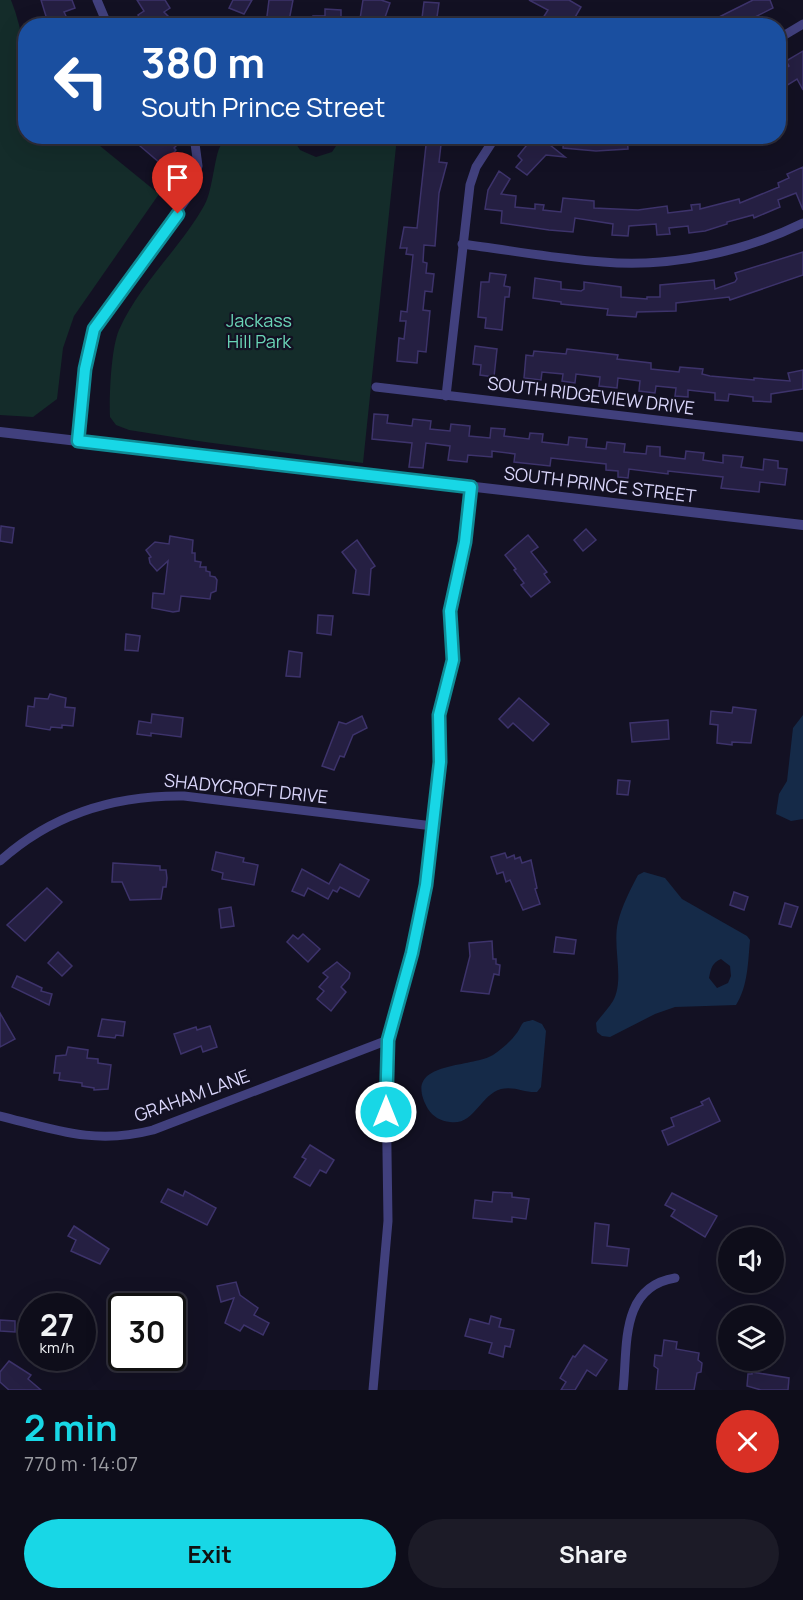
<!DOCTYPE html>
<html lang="en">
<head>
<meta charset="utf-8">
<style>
	:root { --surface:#0e0d1a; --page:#1c1b27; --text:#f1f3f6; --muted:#9b9ca2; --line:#2e2d39; --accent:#18d7e6 }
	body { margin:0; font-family:Manrope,sans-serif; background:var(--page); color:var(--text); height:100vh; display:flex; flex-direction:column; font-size:22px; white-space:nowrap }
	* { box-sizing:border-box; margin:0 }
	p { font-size:20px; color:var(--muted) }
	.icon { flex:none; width:33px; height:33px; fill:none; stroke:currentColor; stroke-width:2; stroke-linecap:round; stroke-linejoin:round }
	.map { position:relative; height:1390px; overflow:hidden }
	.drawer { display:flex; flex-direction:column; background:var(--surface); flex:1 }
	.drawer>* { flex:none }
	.banner { position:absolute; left:18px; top:18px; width:768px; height:126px; border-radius:24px; box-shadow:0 6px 24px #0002,0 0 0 2px var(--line); background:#1a4fa0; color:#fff; overflow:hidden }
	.fabs { position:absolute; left:718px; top:1227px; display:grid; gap:12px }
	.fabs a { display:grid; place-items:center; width:66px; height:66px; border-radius:50%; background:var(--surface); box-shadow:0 6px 24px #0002,0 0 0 2px var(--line); font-size:30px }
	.speed { position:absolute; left:18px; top:1293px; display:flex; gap:12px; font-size:30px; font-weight:700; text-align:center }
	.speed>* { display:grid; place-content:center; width:78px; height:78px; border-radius:50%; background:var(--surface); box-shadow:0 6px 24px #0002,0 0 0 2px var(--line); line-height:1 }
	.speed small { font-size:15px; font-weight:400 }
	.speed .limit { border:3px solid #111; border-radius:9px; background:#fff; color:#111 }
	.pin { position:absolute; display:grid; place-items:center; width:51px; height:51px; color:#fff; margin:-62px -26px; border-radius:50% 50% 50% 0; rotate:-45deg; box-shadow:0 0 6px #0007 }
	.pin .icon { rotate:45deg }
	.me { position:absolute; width:66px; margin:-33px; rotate:0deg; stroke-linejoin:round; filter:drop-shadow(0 0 4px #0008) }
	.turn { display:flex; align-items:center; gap:21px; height:126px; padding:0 24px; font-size:27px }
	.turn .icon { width:78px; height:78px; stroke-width:2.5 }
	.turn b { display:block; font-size:42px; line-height:51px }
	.round { display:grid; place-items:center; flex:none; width:63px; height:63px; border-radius:32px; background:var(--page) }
	.summary { display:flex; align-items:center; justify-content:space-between; height:102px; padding:0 24px }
	h1 { font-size:36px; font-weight:700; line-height:45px; color:var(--accent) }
	.button { display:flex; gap:12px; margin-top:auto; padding:12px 24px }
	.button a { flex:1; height:69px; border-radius:36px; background:var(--accent); color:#111; font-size:24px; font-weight:700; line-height:69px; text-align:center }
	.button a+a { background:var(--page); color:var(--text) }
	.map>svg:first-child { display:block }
	.green { fill:#142c2a }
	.water { fill:#152a48; fill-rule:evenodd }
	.building { fill:#251f42; stroke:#3d336b; stroke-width:1.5 }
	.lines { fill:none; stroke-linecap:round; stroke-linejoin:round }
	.minor { stroke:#41407d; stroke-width:9 }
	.tertiary { stroke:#41407d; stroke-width:10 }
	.route-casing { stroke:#108c96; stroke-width:15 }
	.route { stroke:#18d7e6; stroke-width:10 }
	.labels { text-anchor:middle; stroke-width:4.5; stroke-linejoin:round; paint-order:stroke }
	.park-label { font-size:18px; fill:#6ad4b6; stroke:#131123 }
	.street-label { font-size:18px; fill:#dad6fb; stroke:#131123 }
</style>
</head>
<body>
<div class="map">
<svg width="803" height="1390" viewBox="0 0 803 1390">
	<rect width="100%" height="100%" fill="#131123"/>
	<g class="green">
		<path d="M0 0H11C29 44 26 90 26 136L89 137 159 194 74 316 63 348 57 399 33 417 0 415Z"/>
		<path d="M244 137H292L300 150 316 157 332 152 342 137H397L363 463 205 442 129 430 116 425 110 417C109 397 111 348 119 330 139 284 181 248 205 204 213 190 215 149 222 144 228 140 237 139 244 137Z"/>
	</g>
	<g class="water">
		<polygon points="803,715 803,819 791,821 776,814 779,794 787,781 793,728"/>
		<path d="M644 872 665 878 682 899 747 936 750 940C748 962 748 986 736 1005L675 1007 655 1014 610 1037 602 1036 597 1032 596 1023C601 1016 608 1009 613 1001 625 979 612 948 618 922 622 906 630 890 638 875ZM721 959 730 966 731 976 728 983 717 988 709 978C711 968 712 963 721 959Z"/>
		<path d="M533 1020 542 1024 546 1031 541 1087 537 1092C525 1093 515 1086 501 1089 480 1095 474 1126 450 1122 441 1121 433 1117 428 1109 400 1060 469 1069 493 1055 502 1049 510 1042 516 1034 519 1031 521 1024 524 1022 525 1022 532 1020 533 1020Z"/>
	</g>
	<g class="building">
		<polygon points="41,0 72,0 75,8 64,12 71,26 49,26"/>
		<polygon points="137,0 165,0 170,8 164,12 178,26 144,26 138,15 144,11"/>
		<polygon points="233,0 252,0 244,14 229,8"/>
		<polygon points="269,0 293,0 288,26 266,24"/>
		<polygon points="363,0 381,0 390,3 382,26 360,19"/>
		<polygon points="529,0 569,0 581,7 570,26 560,21 557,26 548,26 541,21 548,10"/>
		<polygon points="753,0 770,0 773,8 737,26 701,26"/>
		<polygon points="424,2 439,3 437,17 459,19 458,26 421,26"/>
		<polygon points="325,9 341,10 341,22 337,22 337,26 313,26 313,16 325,16"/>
		<polygon points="803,51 803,90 797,79 778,91 778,73 789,66 786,61"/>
		<polygon points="148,136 166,136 176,146 174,148 176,150 170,157 175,161 167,169 140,146"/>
		<polygon points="427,136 442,136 439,162 447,163 439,193 435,246 424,245 423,262 427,263 426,273 434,274 432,292 425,291 423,310 430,311 426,352 418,351 417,363 397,361 399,338 404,339 406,321 400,321 401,311 407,312 413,255 406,254 407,248 400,248 404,227 417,228"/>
		<polygon points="564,136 627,136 628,149 596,151 563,148"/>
		<polygon points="540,137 565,157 546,155 527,175 516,167 522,160 518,156 530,141 534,145"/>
		<polygon points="803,167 803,210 796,193 778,200 780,207 754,218 753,215 727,222 727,224 705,231 689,233 688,226 669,228 670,234 657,235 656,224 629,226 628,236 612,235 613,224 575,218 573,232 549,230 501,223 502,211 485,209 488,190 499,171 510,179 501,194 516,196 515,207 535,209 535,204 544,205 543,210 561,212 563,198 594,201 594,208 638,210 667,206 668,213 692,210 691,205 700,204 700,209 739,199 740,203 779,187 778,183 789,178 787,174"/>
		<polygon points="803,252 803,275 730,300 729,297 676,303 676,311 637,312 636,317 607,315 608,309 561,304 561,302 533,298 535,278 561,282 561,289 581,291 584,289 584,282 621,287 621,297 647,299 647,297 660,297 660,285 714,280 715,289 735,282 737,279 735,273"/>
		<polygon points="490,273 506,275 504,286 510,287 509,297 505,297 502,330 485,328 486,318 478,317 481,282 489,282"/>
		<polygon points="475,346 497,349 494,377 480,375 481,365 473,364"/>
		<polygon points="567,349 618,355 617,359 651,363 651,369 679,372 680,367 703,369 702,374 710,376 754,380 754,378 790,381 788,373 803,370 803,389 771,394 771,402 753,401 753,397 729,394 728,401 715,400 715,393 688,390 688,397 675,396 676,388 656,386 655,393 639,391 640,381 618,378 617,388 599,386 600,377 576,374 575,383 562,381 563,374 542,372 541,380 524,378 526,355 533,356 534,351 566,354"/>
		<polygon points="374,414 388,415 387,423 412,426 413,419 431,421 430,429 450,431 451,424 470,426 469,436 490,438 491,428 505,429 504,436 529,439 530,433 543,434 542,442 568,445 569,437 587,439 586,447 606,449 607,442 625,444 624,452 646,454 647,446 660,447 660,456 685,459 686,451 704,453 703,460 723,463 723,455 743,457 741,467 763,470 764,459 778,461 778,468 787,469 785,485 760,482 759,492 721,488 723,477 668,471 668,474 629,469 628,478 618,477 618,471 606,470 606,464 551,458 550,466 514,462 515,454 492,451 492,457 468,455 467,462 448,460 450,446 426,443 423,468 409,467 412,443 372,439"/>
		<polygon points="1,526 14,528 12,543 0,541"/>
		<polygon points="586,529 596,540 583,551 574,540"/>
		<polygon points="528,535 538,547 531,552 547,572 544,574 550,582 531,597 521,585 524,583 514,570 516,569 505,555"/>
		<polygon points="170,536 193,540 192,553 195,553 195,561 201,562 200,567 206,567 206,571 210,572 210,576 215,577 217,580 216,591 211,593 210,599 181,596 179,611 173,612 152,608 153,593 164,594 168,561 157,571 150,563 149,558 151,557 146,550 155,542 169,544"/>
		<polygon points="357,540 375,566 371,569 369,595 353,593 356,570 342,552"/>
		<polygon points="318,615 333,616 331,635 317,633"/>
		<polygon points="126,634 140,636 138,651 125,650"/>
		<polygon points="289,651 302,653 300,677 286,676"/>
		<polygon points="50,694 66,698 65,707 75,708 73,726 62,725 62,728 51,727 50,730 26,726 28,706 34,707 35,698 48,699"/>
		<polygon points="519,698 549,724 533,741 513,723 508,728 499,719"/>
		<polygon points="733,707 756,710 751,743 732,742 732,745 717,743 718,725 710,724 711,711 732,713"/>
		<polygon points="152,714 183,718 181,737 151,733 151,736 137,734 139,721 151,723"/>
		<polygon points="362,716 367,728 353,735 344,757 340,756 334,770 322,766 339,722 346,724"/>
		<polygon points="668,720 669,739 632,742 630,723"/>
		<polygon points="618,780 630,781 628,795 617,794"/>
		<polygon points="216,852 244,858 243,862 258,865 254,885 222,879 223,873 212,870"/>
		<polygon points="505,853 507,858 514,855 515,859 520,857 522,863 531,860 537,888 535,889 540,904 523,910 510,880 506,882 503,872 497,874 491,857"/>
		<polygon points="113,863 160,866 160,870 166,870 167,878 166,887 163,887 161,899 130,900 122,882 112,882"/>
		<polygon points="340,864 369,880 359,897 340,887 337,892 333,890 328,899 308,888 304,896 292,891 302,869 329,884"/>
		<polygon points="47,888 62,902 25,941 7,925"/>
		<polygon points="734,892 748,897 744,910 730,905"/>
		<polygon points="785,903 798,907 791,927 779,924"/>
		<polygon points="231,907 234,926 221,928 219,909"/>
		<polygon points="303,934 320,949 308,962 287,942 293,935 298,939"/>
		<polygon points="556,937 576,940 574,954 554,952"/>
		<polygon points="492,941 493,959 496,959 496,964 500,965 499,975 494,974 489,994 461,991 470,956 469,943"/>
		<polygon points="58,952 72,966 62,976 48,963"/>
		<polygon points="337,962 350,973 349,978 341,987 346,992 331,1011 317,999 324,991 319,987 328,977 323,973"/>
		<polygon points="17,976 42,988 41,991 52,994 49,1005 12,987"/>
		<polygon points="0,1013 15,1039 0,1047"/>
		<polygon points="102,1019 125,1022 123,1036 116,1035 115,1038 98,1036"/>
		<polygon points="210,1026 217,1047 203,1052 201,1046 181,1054 174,1034 196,1027 197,1030"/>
		<polygon points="68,1047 88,1050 87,1058 98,1059 98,1063 111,1065 108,1089 94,1090 94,1088 82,1086 82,1083 59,1080 60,1073 54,1073 56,1056 66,1055"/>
		<polygon points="709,1098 720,1121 668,1145 662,1131 674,1126 671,1118 703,1105 701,1102"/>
		<polygon points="310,1145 334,1160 326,1173 320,1170 310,1186 294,1177 306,1159 302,1157"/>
		<polygon points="168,1189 183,1196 185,1191 216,1208 207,1225 161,1202"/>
		<polygon points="493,1192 512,1193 512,1197 529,1199 526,1219 512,1217 512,1222 473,1218 475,1200 492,1202"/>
		<polygon points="672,1193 717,1216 705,1237 671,1216 675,1210 665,1205"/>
		<polygon points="595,1223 609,1225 607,1246 629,1249 627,1266 592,1263"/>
		<polygon points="74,1226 109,1249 100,1264 71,1251 76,1240 68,1236"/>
		<polygon points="236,1282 240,1295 258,1308 254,1315 269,1323 263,1335 244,1325 240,1331 225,1323 234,1298 221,1302 217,1286"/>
		<polygon points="491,1316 501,1319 499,1327 514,1330 510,1347 505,1346 503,1357 489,1353 492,1343 465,1336 470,1319 489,1324"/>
		<polygon points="0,1320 15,1321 15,1332 0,1331"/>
		<polygon points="664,1340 677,1342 676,1349 699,1353 698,1360 702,1363 701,1372 697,1373 694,1390 656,1390 658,1369 654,1366 655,1355 662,1356"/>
		<polygon points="584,1345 607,1360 596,1376 587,1370 575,1390 561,1390 566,1382 560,1378 573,1356 575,1357"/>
		<polygon points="9,1361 31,1375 28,1379 41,1390 9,1390 0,1382 0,1372"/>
		<polygon points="752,1372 789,1378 788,1390 761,1390 747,1386 748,1374 752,1374"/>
	</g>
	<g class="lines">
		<g class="minor">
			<polyline points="97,0 108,26"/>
			<polyline points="778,39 803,24"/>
			<path d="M462 244C509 250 556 259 603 262 669 268 744 252 803 223"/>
			<polyline points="376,387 803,437"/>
			<polyline points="446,396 470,185 476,167 496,136"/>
			<polyline points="78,441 85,369 94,329 190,194 198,166 194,136"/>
			<path d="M0 861C52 814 115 795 184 796L433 826"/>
			<path d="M0 1116C56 1130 95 1145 153 1130L388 1040"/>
			<polyline points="373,1390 388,1221 386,1084 388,1040 412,953 426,885 440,762 439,715 453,660 450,611 465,542 471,487"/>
			<path d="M623 1390C628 1348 619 1287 675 1278"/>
		</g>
		<polyline class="tertiary" points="0,432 803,525"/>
	</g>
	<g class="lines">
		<defs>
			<polyline id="route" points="178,214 94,329 85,369 78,441 471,487 465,542 450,611 453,660 439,715 440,762 426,885 412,953 388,1040 386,1112"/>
		</defs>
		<use href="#route" class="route-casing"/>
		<use href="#route" class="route"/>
	</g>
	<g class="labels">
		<g class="park-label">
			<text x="259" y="327">Jackass<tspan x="259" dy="21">Hill Park</tspan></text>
		</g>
		<g class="street-label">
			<text transform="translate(591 396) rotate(7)" y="6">SOUTH RIDGEVIEW DRIVE</text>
			<text transform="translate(600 485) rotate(7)" y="6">SOUTH PRINCE STREET</text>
			<text transform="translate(246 789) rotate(6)" y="6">SHADYCROFT DRIVE</text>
			<text transform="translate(192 1096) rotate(-20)" y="6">GRAHAM LANE</text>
		</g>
	</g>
</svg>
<div class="fabs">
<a><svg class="icon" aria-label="sound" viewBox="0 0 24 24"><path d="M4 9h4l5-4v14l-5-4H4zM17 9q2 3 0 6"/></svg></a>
<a><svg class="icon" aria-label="layers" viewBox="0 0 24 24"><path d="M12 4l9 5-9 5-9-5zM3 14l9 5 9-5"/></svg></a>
</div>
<div class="speed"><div>27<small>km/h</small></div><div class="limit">30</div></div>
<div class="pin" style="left:178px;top:214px;background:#d93025"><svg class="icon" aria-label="arrive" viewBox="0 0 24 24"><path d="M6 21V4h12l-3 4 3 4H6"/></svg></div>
<svg class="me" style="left:386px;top:1112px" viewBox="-20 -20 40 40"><circle r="17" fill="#18d7e6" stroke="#fff" stroke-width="3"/><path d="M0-11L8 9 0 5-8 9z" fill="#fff"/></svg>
<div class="banner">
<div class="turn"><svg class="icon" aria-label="left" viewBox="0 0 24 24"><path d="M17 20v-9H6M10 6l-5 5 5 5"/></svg><div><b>380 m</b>South Prince Street</div></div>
</div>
</div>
<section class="drawer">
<div class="summary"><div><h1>2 min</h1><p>770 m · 14:07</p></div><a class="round" style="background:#d93025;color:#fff"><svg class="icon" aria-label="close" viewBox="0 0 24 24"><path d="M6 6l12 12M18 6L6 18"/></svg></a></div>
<div class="button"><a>Exit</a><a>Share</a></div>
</section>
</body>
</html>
